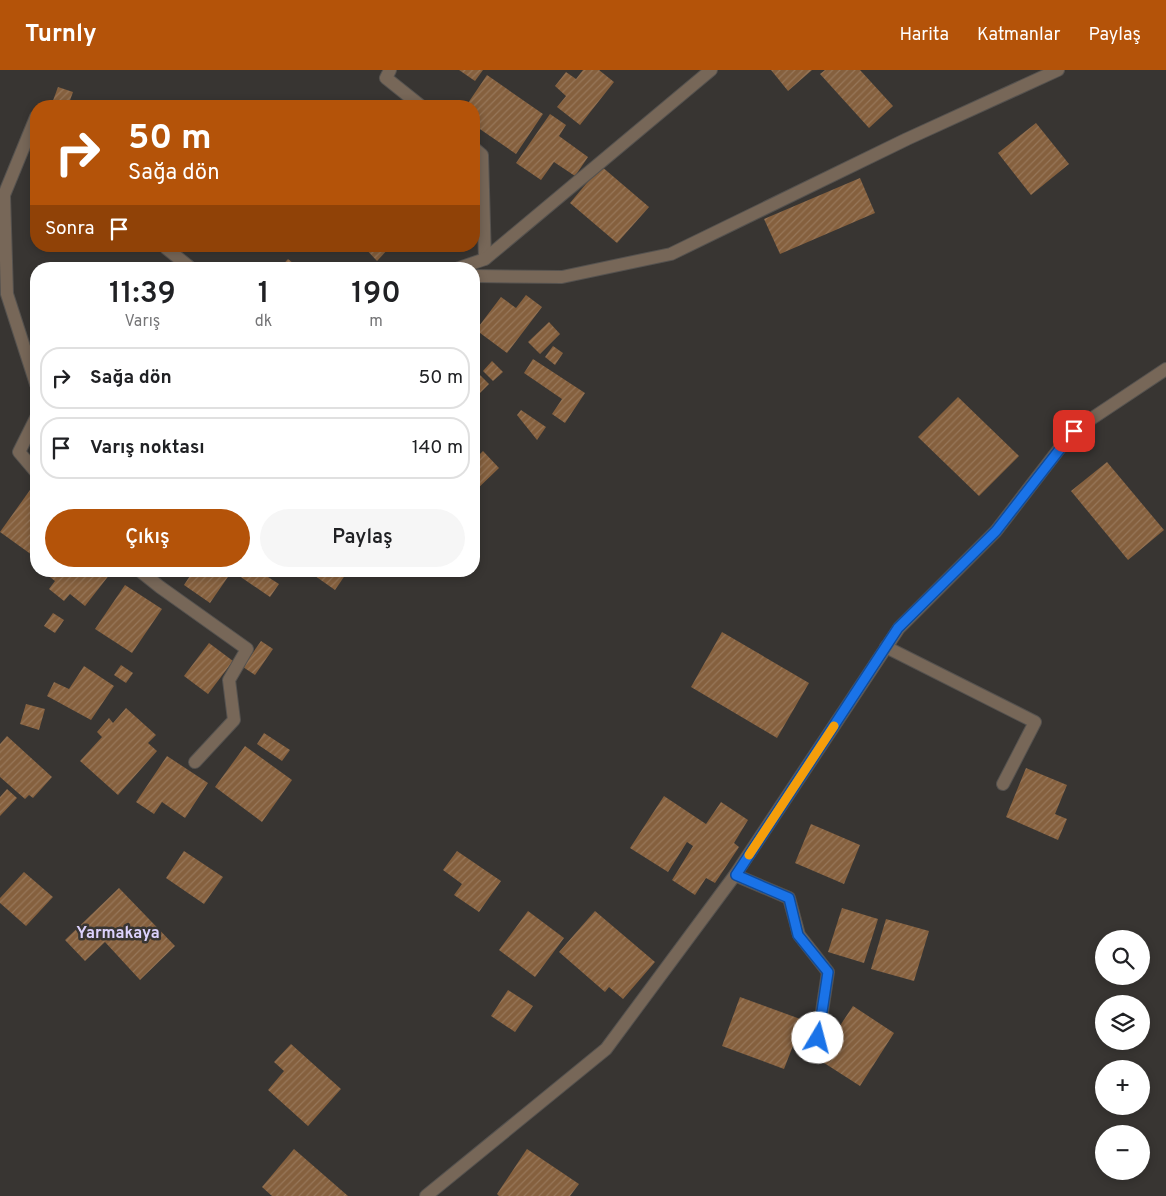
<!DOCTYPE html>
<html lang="tr">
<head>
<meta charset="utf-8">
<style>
	:root { --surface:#fff; --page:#f6f6f6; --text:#202124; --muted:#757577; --line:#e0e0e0; --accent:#b45309 }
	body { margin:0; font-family:Overpass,sans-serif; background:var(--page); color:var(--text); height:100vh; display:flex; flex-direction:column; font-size:19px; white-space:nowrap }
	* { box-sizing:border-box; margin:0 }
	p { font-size:16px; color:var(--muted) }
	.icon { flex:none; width:28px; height:28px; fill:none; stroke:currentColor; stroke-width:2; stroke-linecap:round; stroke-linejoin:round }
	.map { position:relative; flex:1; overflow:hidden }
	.side { position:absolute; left:30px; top:192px; width:450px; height:315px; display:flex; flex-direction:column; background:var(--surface); border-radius:20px; box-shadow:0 2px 8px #0003 }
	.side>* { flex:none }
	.banner { position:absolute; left:30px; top:30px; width:450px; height:152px; border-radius:20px; box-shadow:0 2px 8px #0003; background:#b45309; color:#fff; overflow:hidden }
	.buttons { position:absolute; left:1095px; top:860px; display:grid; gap:10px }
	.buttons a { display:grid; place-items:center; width:55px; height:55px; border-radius:50%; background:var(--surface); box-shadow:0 2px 8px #0003; font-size:25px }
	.pin { position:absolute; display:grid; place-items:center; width:42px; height:42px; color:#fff; margin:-21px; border-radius:10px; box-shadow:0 2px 8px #0006 }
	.me { position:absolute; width:55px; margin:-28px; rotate:8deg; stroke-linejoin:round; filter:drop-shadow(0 0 4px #0008) }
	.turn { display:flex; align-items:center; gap:18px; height:105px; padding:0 15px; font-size:22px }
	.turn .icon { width:65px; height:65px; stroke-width:2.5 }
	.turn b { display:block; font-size:35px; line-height:42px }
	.then { display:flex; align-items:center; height:48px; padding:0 15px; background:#0003; gap:10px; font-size:19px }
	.eta { display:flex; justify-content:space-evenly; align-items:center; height:85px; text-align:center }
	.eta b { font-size:30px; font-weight:600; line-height:35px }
	.action { display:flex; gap:10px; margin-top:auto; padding:10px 15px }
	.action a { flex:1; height:58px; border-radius:30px; background:var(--accent); color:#fff; font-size:20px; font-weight:600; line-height:58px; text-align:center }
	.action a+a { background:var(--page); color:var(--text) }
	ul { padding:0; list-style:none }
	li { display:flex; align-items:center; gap:15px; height:62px; margin:0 10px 8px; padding:0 5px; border:2px solid var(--line); border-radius:20px }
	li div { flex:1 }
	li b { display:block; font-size:19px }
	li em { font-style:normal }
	header { display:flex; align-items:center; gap:30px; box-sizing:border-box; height:70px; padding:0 25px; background:var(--accent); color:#fff }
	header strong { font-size:24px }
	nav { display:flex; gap:28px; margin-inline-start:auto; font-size:18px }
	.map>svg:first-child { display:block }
	.building { fill:url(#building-hatch) }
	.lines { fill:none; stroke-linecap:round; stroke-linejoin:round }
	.minor-casing { stroke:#55524f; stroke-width:14 }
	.minor { stroke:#776758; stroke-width:12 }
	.route-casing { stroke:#114b97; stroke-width:12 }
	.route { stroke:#1a73e8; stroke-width:9 }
	.slow { stroke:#f59e0b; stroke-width:9 }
	.labels { text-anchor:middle; stroke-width:5; stroke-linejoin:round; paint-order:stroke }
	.quarter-label { font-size:16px; font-weight:bold; fill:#dbd1fc; stroke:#383532 }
</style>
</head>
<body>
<header>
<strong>Turnly</strong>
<nav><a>Harita</a><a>Katmanlar</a><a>Paylaş</a></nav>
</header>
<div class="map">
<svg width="1166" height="1126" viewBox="0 0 1166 1126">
	<defs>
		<pattern id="building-hatch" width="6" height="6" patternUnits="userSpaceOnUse" patternTransform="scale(1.25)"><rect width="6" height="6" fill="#85603e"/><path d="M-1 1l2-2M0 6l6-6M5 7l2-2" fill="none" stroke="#97775a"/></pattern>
	</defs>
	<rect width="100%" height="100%" fill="#383532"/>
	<g class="building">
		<polygon points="459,0 483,0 475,11"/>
		<polygon points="583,0 599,0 614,12 580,55 557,37 566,26 555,16 566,2 576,9"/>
		<polygon points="771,0 812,0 788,21"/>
		<polygon points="825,0 860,0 893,36 869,58 820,4"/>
		<polygon points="487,5 543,44 516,84 474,55 474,36 466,36"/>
		<polygon points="58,17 73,22 68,36 51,36"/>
		<polygon points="550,44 566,55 559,66 588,87 575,106 554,92 541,110 516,93"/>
		<polygon points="1036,53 1069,94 1031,125 998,83"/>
		<polygon points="601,96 649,137 617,173 570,133"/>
		<polygon points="860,108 875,143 780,184 764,149"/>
		<polygon points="363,176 391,176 377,191"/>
		<polygon points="288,189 300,199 279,199"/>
		<polygon points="526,225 542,237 507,283 476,260 501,227 516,238"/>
		<polygon points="549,252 560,264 540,284 528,272"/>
		<polygon points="553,276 563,283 555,295 545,287"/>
		<polygon points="533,289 585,323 565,353 552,344 562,329 524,303"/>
		<polygon points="492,291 503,302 493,311 483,301"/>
		<polygon points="474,299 489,314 474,329"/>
		<polygon points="958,327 1019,386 979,426 918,367"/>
		<polygon points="521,340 546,357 537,370 517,345"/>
		<polygon points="483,381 499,398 474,422 474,388 475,389"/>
		<polygon points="1107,392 1164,460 1128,490 1071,421"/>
		<polygon points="30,420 36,425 36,480 32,485 0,462"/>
		<polygon points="42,501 107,501 110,504 85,536 70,524 64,531 49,519 55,511"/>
		<polygon points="193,501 272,501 268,507 279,514 270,527 232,501 210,533 184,515"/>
		<polygon points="308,501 348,501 335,520"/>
		<polygon points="125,515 162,539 132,583 95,559"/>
		<polygon points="53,543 64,550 55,563 44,556"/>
		<polygon points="722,562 809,613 777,668 691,617"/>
		<polygon points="261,571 273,579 255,605 243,597"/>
		<polygon points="209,573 233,591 208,624 184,606"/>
		<polygon points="121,595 133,603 126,613 114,605"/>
		<polygon points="84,596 114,616 91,650 47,626 54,612 69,619"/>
		<polygon points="26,634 45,639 39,660 20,654"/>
		<polygon points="126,638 156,665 148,673 157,681 118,725 80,691 102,667 97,662 109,648 113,653"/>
		<polygon points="264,663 290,680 282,691 257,674"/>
		<polygon points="7,666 52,707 33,728 29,725 25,729 0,707 0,674"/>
		<polygon points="245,676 292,710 262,752 215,717"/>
		<polygon points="167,686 208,713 185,748 162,732 154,744 136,732"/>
		<polygon points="1026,698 1067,715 1055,744 1067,749 1058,770 1006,747"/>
		<polygon points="7,719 17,728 0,746 0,727"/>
		<polygon points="664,726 706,754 721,732 748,750 734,773 739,777 715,813 706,808 695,825 672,810 693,776 687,772 668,802 630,778"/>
		<polygon points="811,754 860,775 844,814 795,793"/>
		<polygon points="184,781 223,807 204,834 166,808"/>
		<polygon points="457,781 501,811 479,842 454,825 462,814 443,800"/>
		<polygon points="24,802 53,827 26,856 0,833 0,828"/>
		<polygon points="119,818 175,876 140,910 105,872 85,891 65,870"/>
		<polygon points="842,838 878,849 864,893 828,882"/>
		<polygon points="528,841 564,868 535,907 499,880"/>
		<polygon points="595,841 655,892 623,929 609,917 605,922 559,882"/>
		<polygon points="886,849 929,861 914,911 871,899"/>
		<polygon points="508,920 533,936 515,962 491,946"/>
		<polygon points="740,927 803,950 784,999 722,976"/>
		<polygon points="853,936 894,963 860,1016 818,989"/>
		<polygon points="291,974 341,1019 308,1056 268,1020 284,1001 274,992"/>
		<polygon points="294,1079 348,1126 272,1126 262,1117"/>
		<polygon points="527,1079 579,1114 570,1126 499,1126 497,1124"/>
	</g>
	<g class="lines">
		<defs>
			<g id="minor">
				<polyline points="390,0 386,8 421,36"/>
				<polyline points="36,47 4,125 7,224 36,314"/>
				<polyline points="474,78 482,85 485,189"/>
				<polyline points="166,176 166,178 192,199"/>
				<polyline points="456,199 485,189 711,0"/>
				<polyline points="474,206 562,207 671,184 907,69 1058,0"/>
				<polyline points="36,348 19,382 36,402"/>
				<polyline points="140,501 160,517 247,579 229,610 234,650 195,692"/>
				<polyline points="886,577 1035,652 1003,714"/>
				<polyline points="735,805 789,828 799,865 828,902 818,968"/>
				<polyline points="426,1126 606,979 735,805 899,558 996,461 1073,361 1166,299"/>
			</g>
		</defs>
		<use href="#minor" class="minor-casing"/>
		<use href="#minor" class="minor"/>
	</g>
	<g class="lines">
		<defs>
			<polyline id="route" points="818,968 828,902 798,865 789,828 736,805 898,558 996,461 1074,361"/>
		</defs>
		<use href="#route" class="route-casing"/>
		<use href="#route" class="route"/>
		<polyline class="slow" points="749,785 834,656"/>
	</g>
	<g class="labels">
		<g class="quarter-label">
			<text x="118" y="868">Yarmakaya</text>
		</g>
	</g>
</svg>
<div class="buttons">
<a><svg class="icon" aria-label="search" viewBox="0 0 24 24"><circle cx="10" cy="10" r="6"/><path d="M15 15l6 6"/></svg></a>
<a><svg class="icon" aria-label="layers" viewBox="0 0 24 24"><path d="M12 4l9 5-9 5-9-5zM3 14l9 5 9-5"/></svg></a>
<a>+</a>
<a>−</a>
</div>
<div class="pin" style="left:1074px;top:361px;background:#d93025"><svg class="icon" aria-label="arrive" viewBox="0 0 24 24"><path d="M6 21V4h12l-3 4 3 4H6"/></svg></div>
<svg class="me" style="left:818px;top:968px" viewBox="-20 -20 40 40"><circle r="19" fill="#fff"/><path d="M0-13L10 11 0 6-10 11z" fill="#1a73e8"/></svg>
<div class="banner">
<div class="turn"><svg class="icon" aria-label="right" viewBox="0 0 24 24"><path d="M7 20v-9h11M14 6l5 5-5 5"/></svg><div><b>50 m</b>Sağa dön</div></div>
<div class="then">Sonra<svg class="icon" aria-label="arrive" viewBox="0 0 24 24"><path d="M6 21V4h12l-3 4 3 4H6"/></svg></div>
</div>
<section class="side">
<div class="eta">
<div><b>11:39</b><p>Varış</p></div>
<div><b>1</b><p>dk</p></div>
<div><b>190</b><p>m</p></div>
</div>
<ul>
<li><svg class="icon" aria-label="right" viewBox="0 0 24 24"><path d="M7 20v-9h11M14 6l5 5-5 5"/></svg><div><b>Sağa dön</b></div><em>50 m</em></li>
<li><svg class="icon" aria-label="arrive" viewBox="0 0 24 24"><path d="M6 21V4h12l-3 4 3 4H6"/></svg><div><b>Varış noktası</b></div><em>140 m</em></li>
</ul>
<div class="action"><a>Çıkış</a><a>Paylaş</a></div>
</section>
</div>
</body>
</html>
